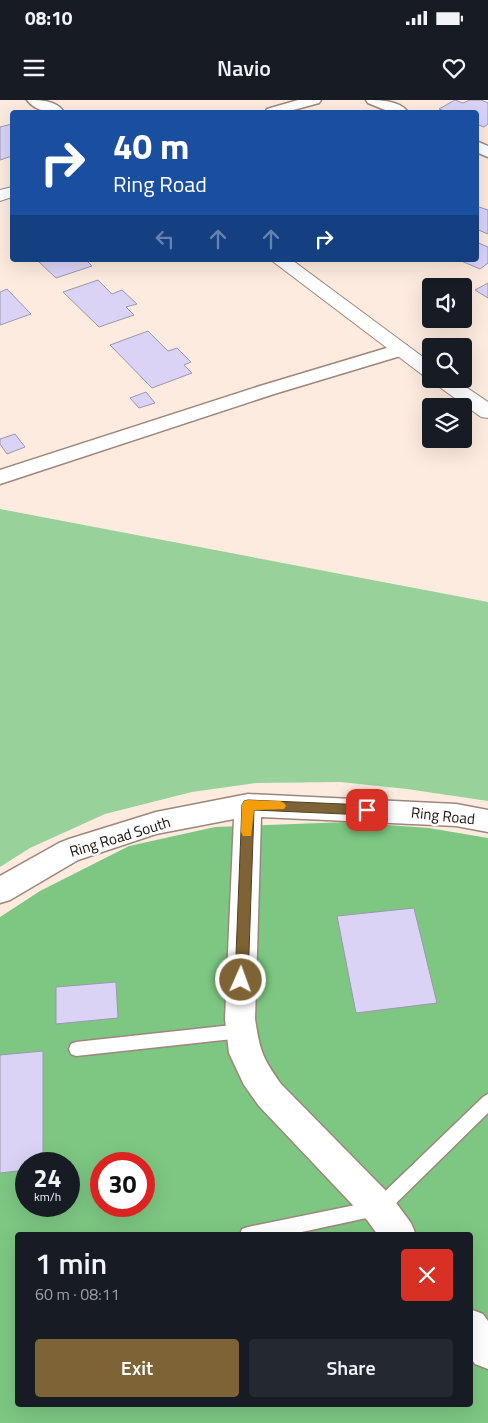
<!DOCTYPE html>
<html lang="en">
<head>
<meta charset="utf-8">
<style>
	:root { --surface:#171b24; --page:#242831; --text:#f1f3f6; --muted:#9ea1a6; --accent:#7d6335 }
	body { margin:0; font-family:"Titillium Web",sans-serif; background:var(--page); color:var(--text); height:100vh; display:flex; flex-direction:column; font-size:19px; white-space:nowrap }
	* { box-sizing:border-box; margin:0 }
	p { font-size:16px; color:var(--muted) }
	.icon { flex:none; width:28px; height:28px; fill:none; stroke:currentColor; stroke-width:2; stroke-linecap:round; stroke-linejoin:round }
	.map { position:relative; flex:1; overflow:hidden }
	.drawer { position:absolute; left:15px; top:1132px; width:458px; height:175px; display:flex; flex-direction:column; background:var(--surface); border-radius:5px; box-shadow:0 5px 20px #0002 }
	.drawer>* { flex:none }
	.hud { position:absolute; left:10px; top:10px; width:469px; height:152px; border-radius:5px; box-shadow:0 5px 20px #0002; background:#1a4fa0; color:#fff; overflow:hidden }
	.buttons { position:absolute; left:422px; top:178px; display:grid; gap:10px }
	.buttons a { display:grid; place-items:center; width:50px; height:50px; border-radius:5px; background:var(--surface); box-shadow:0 5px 20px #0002; font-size:25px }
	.speed { position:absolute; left:15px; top:1052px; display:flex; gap:10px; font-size:25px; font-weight:700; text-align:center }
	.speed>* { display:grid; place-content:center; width:65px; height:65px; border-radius:50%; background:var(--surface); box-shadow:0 5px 20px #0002; line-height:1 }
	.speed small { font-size:12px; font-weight:400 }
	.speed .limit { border:8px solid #d22; background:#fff; color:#111 }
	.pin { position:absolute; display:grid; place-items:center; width:42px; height:42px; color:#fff; margin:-21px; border-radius:10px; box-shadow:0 2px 8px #0006 }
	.me { position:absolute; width:55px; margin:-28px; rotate:2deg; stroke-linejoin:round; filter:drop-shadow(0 0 4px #0008) }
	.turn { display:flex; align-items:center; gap:18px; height:105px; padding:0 20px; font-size:22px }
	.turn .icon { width:65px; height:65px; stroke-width:2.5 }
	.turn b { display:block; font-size:35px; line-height:42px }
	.lanes { display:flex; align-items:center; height:48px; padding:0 20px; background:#0003; justify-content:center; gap:25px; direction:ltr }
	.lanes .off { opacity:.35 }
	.round { display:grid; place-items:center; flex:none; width:52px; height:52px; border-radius:5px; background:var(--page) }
	.overview { display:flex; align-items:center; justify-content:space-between; height:85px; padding:0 20px }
	h1 { font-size:30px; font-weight:600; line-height:38px }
	.action { display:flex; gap:10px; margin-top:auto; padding:10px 20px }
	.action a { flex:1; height:58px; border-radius:5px; background:var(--accent); color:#fff; font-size:20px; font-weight:600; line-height:58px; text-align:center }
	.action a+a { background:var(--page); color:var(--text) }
	.status { display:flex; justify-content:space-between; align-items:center; height:35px; padding:0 25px; background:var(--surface); direction:ltr }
	.status svg { height:14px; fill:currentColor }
	header { display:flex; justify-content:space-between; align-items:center; height:65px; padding:0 20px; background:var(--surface); font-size:22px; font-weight:600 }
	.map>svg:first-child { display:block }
	.green { fill:#98d19a }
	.forest { fill:#7dc782; fill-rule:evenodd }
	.building { fill:#dad3f6; stroke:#9b97ae }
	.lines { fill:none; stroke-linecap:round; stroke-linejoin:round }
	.service-casing { stroke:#9d877a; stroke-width:3 }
	.minor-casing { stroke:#9d877a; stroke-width:3 }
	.tertiary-casing { stroke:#9d877a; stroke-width:2 }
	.service { fill:#fff; fill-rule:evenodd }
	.minor { fill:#fff; fill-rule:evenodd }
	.tertiary { fill:#fff; fill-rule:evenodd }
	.route { fill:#7d6335; stroke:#514022 }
	.slow { fill:#f59e0b }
	.labels { text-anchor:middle; stroke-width:5; stroke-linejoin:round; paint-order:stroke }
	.street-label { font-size:15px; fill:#1c140f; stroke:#fcfcfc }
</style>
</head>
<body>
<div class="status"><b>08:10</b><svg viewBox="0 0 49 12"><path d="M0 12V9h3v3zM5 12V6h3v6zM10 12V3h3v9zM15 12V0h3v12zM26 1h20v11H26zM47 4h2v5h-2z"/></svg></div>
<header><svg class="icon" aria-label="menu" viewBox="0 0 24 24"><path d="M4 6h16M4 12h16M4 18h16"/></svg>Navio<svg class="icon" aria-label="heart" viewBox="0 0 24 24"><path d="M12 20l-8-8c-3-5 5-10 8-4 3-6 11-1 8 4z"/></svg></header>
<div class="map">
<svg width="488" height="1323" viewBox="0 0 488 1323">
	<rect width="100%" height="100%" fill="#feebdf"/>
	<polygon class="green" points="0,409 488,502 488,701 407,689 340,682 256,683 192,692 105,714 30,748 0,767"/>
	<path class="forest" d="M347 722 429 728 488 738V1323H0V817L40 791 129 746 215 727ZM26 1064H69V1106H26ZM101 1064H144V1106H101ZM18 1135H470V1305H18Z"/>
	<g class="building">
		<polygon points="455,0 463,3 470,0 481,0 488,3 488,24 484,27 476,24 476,12 448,12 439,9"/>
		<polygon points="12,24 12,56 0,60 0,27"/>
		<polygon points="476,106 488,110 488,134 476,129"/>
		<polygon points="476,142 488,147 488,163 480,169 459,160 476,160"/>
		<polygon points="37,160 86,160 92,166 56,178"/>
		<polygon points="98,180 112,194 122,190 137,204 126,207 134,215 99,227 63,192"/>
		<polygon points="488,183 488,198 475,190"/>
		<polygon points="7,189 31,214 0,225 0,192"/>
		<polygon points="148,231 168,251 177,248 191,262 184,265 192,273 152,288 110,245"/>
		<polygon points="146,292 155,303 139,308 130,298"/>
		<polygon points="15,334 25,347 7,354 0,344 0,339"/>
		<polygon points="414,808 437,903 356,913 337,816"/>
		<polygon points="116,882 118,918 56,924 56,887"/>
		<polygon points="43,951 43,1064 26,1064 26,1070 0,1073 0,955"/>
	</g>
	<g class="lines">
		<defs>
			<g id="service">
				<polygon points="242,924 247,926 249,931 247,936 242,938 76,956 71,954 69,949 71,944 76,942"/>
				<polygon points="488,994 488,1013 385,1114 288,1135 240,1135 242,1129 248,1127 375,1101 483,997"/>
			</g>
			<g id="minor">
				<path d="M27 0C40 0 56 0 64 12 52 14 35 11 27 0Z"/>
				<polygon points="298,0 321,0 319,3 286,12 265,12 267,9"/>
				<path d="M366 0C379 0 399 0 408 12H390L368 3Z"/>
				<polygon points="476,41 488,46 488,57 476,52"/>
				<polygon points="400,244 407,246 410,250 407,254 274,294 0,384 0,370 260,286"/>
				<path d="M248 694 456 704 488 710V732L456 726 261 717 255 919C260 951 262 957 281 984L391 1096 411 1123 416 1135H378L367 1120 259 1006 244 985 229 953 225 919 234 719 156 734 78 760 10 800 0 803V776L59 743 69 739 156 712Z"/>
				<polygon points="470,1209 483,1214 488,1221 488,1269 475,1264 470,1257"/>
			</g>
			<g id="tertiary">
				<polygon points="12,87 12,97 0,101 0,90"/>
				<polygon points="271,160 292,160 431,263 431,278 424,276"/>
				<polygon points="431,279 454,279 488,302 488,318 481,317 434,283"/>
			</g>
		</defs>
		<use href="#service" class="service-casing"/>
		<use href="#minor" class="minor-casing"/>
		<use href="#tertiary" class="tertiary-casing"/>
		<use href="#service" class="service"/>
		<use href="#minor" class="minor"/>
		<use href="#tertiary" class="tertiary"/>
	</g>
	<polygon class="route" points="248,700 367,705 371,706 373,710 371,713 367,715 254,710 248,880 246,884 241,886 237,884 235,880 242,705 244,701"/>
	<polygon class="slow" points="248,700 280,701 284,703 286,706 284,709 254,710 251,736 243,736 241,732 242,705 244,701"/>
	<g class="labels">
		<g class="street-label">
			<text transform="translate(443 716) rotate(6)" y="5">Ring Road</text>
			<text transform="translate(120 737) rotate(-17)" y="5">Ring Road South</text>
		</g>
	</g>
</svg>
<div class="buttons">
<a><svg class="icon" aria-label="sound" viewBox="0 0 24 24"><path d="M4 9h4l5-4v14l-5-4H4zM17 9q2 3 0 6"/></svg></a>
<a><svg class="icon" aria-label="search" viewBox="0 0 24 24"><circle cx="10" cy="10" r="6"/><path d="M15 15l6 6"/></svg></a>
<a><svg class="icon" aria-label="layers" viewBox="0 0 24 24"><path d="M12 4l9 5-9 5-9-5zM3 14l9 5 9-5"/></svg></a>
</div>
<div class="speed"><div>24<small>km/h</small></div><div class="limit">30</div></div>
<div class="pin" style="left:367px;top:710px;background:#d93025"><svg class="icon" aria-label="arrive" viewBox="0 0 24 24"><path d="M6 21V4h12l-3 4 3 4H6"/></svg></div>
<svg class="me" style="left:241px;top:880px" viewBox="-20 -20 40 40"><circle r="17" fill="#7d6335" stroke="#fff" stroke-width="3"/><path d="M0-11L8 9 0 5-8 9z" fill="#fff"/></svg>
<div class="hud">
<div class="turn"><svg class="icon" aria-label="right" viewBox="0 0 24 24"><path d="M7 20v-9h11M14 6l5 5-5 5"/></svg><div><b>40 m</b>Ring Road</div></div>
<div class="lanes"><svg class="icon off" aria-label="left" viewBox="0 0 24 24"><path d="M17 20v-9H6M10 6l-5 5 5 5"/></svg><svg class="icon off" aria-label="ahead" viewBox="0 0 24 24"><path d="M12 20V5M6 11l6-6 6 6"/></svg><svg class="icon off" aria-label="ahead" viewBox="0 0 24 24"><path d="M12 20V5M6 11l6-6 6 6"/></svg><svg class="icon" aria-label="right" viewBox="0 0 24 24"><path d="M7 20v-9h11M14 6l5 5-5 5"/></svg></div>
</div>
<section class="drawer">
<div class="overview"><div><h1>1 min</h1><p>60 m · 08:11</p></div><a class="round" style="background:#d93025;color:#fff"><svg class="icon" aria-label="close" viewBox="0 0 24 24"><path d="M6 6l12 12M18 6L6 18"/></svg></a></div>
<div class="action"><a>Exit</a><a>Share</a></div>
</section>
</div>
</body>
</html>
